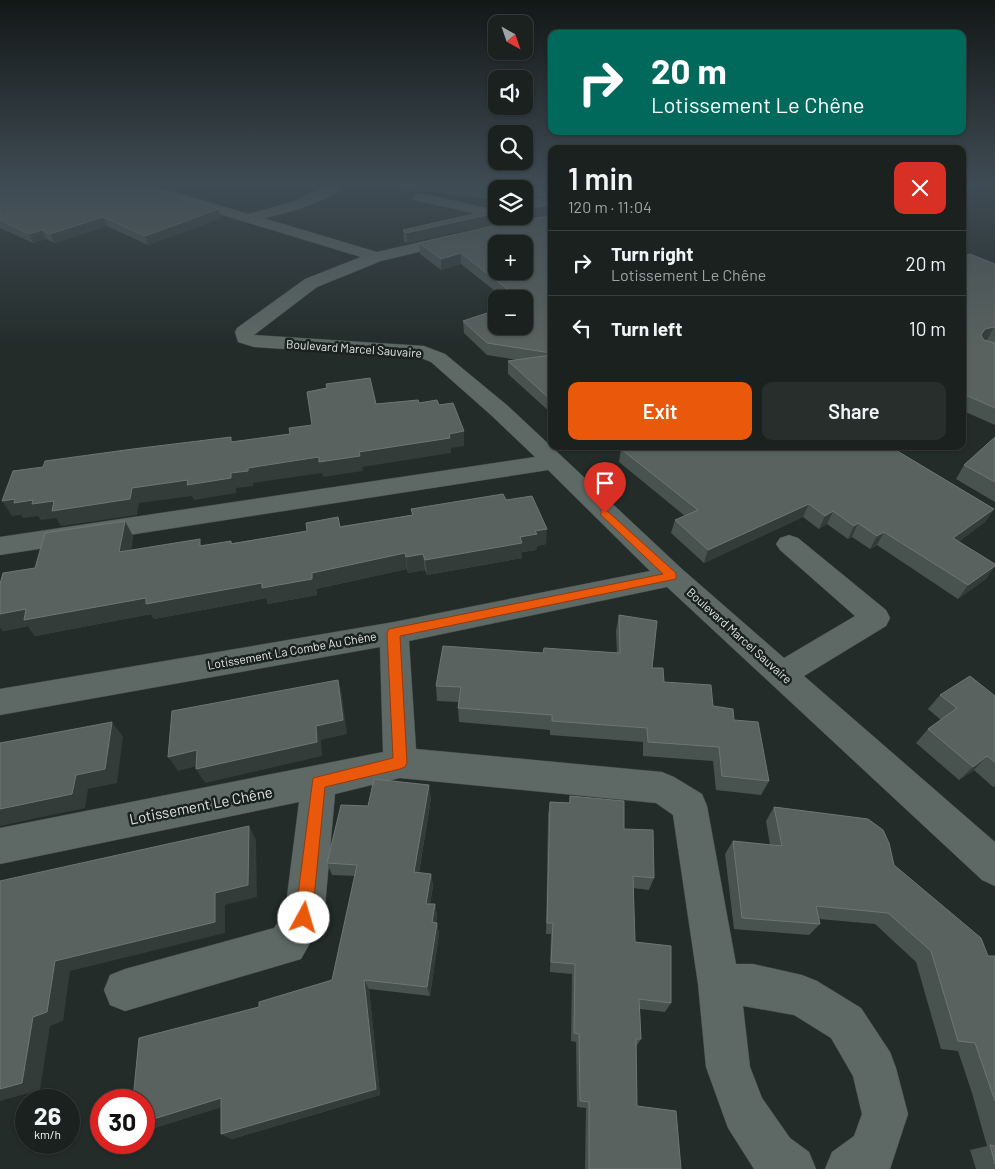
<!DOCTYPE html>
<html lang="en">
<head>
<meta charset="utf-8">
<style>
	:root { --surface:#1a211f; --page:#272e2c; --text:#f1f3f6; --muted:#9fa3a4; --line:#383e3d; --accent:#ea580c }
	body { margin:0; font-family:Barlow,sans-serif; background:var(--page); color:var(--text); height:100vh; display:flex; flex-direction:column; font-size:19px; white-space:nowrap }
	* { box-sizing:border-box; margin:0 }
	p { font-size:16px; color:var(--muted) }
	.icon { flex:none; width:28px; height:28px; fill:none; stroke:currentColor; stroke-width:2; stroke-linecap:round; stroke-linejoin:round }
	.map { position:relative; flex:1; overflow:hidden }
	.sheet { position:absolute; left:548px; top:145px; width:418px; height:305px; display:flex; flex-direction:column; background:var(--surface); border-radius:10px; box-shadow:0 1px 4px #0004,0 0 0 1px var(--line) }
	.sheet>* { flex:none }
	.guide { position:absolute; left:548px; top:30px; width:418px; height:105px; border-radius:10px; box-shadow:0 1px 4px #0004,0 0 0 1px var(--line); background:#00695c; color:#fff; overflow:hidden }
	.needle { width:32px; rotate:140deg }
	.buttons { position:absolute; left:488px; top:15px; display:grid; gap:10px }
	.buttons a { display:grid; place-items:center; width:45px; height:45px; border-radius:10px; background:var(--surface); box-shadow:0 1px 4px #0004,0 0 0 1px var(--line); font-size:25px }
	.speed { position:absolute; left:15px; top:1089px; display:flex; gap:10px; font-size:25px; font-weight:700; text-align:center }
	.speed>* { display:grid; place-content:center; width:65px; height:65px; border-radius:50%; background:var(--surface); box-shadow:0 1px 4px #0004,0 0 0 1px var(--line); line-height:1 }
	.speed small { font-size:12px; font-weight:400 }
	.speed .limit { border:8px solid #d22; background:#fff; color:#111 }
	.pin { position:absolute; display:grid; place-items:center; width:42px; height:42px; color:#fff; margin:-51px -21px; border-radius:50% 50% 50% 0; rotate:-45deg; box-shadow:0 0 5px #0007 }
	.pin .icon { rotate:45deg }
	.me { position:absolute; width:55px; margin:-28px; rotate:6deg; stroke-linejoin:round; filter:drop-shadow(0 0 4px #0008) }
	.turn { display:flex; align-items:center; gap:18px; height:105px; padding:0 20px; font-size:22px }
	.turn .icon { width:65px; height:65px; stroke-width:2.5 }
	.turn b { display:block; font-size:35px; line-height:42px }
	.round { display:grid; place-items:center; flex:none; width:52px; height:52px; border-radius:10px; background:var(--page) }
	.summary { display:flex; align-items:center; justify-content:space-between; height:85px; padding:0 20px }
	h1 { font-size:30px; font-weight:600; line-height:38px }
	.action { display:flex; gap:10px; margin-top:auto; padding:10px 20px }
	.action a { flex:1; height:58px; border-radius:10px; background:var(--accent); color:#fff; font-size:20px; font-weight:600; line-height:58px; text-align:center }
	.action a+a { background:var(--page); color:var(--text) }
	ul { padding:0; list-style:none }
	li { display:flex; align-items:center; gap:15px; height:65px; padding:0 20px; border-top:1px solid var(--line) }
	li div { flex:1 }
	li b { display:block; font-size:19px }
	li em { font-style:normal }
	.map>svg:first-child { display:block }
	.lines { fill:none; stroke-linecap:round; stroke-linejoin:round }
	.street-casing { stroke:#3f4744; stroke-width:1 }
	.street { fill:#5e6965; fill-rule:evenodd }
	.wall { fill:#48524e }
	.shaded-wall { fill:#333c39 }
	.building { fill:#59625e; stroke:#6e7673; fill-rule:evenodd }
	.route { fill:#ea580c; stroke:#983908 }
	.labels { text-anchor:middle; stroke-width:5; stroke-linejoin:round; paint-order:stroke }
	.street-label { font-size:12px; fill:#e0e5e3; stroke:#1a2220 }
	.near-street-label { font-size:15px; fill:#e0e5e3; stroke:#1a2220 }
</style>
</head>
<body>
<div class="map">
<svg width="995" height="1169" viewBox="0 0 995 1169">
	<rect width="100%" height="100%" fill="#232c29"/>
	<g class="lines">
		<defs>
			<g id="street">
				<path d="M131 185H151L248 214 292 202 328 185H343C334 201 282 215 263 218L377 252 456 234 461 236 464 239 461 242 381 261 317 287 254 335 424 346 445 354 508 406 682 569 784 658 855 616 780 550 776 544 780 538 789 535 798 538 886 610 890 618 886 626 804 676 995 842V886L982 880 667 587 409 641 416 749 662 772 674 777 702 794 707 806 736 964H753L802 975 817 981 861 1008 890 1052 896 1068 908 1114 890 1169H825L832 1152 854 1136 862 1114 853 1076 831 1038 794 1015 743 1006 750 1067 762 1098 790 1138 809 1152 816 1169H754L728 1128 706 1067 698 984 673 815 656 803 400 778 335 794 324 918 301 959 125 1011 110 1005 104 990 110 975 125 969 274 928 285 912 299 802 0 864V828L383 752 380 647 0 715V689L394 622 650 571 548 470 0 555V537L535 457 492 416 431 362 421 358 254 347 238 342 235 332 237 328 305 279 361 257 133 188Z"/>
				<polygon points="419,193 496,210 496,216 502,216 496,218 414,200 412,197"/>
			</g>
		</defs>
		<use href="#street" class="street-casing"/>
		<use href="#street" class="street"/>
	</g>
	<g class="wall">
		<polygon points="0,185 221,218 148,245 107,226 55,243 46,239 33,243 0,228"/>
		<polygon points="399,185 551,185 551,216 509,221 407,243 404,241 403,230 524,216 524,189 496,189 496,200 400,188"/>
		<polygon points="551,216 551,413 508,374 508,361 517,360 487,355 464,333 463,321 524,326 524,299 505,299 461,264 441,270 420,254 419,243"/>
		<polygon points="961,258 995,264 995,425 961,410"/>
		<polygon points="995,437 995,502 956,479 964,465"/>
		<polygon points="626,446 889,446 994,509 985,522 958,542 987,578 958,599 877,545 870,549 852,537 848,539 827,524 819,529 803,517 704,563 671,533 675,520 685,516 619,462 621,449 627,447"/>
		<polygon points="506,500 546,544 537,546 536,550 522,552 522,558 427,575 425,570 408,573 407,569 316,589 317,595 268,604 266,598 154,619 151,614 35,636 28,626 3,631 0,627 0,584 35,568 133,536 131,550 203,545 231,541 232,543 412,515 411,509"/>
		<polygon points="619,615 652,668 664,682 713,706 734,720 769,781 761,795 716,790 713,761 643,756 643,742 550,735 550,730 459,722 458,708 459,702 437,701 436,686 543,653 617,653 616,631"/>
		<polygon points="940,695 995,696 995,786 993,787 974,770 959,780 916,743 928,729 941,720 928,709"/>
		<polygon points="570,796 624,829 654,878 649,890 633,888 635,942 671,1003 665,1012 640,1009 641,1039 636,1047 637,1106 681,1169 585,1169 586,1108 577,1107 576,1042 571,1041 572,974 550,972 551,934 546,934 548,815 550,802 569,803"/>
		<polygon points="431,798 419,873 431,874 433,886 430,904 435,904 437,916 436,922 437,923 439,934 430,996 369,989 380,1095 232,1139 221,1134 221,1107 145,1131 144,1130 144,1100 259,1007 332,980 355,876 332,875 327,863 368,806"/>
		<polygon points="774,807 894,865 988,956 995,956 995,1169 976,1169 970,1150 987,1146 972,1093 958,1051 941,1049 916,962 875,924 819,919 820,924 809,935 734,929 725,854 733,841 770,845 766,821"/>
	</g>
	<g class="shaded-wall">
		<polygon points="551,205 551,216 509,221 407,243 406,233 496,213 496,216 524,216 524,209"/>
		<polygon points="219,209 221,218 148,245 145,236"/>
		<polygon points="103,217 107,226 55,243 50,234"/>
		<polygon points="42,230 46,239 33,243 29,234"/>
		<polygon points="461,253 461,264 441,270 441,259"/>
		<polygon points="994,327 987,340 978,342 981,335 985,329"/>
		<polygon points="464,431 464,446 451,448 451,453 362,467 363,471 323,477 322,473 253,483 253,486 236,488 236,493 194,500 192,496 139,503 137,515 61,526 56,518 41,520 38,516 23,518 21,515 12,516 2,501 15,499 33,500 132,488 231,473 248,468 359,452"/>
		<polygon points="809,504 803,517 704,563 708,550"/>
		<polygon points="994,509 985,522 945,552 953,538"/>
		<polygon points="833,511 827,524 819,529 825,516"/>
		<polygon points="125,521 133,536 128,567 119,552"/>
		<polygon points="858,523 852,537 848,539 854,526"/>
		<polygon points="547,529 546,544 537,546 536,550 522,552 522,558 427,575 425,560 535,531"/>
		<polygon points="884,532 877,545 870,549 877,536"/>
		<polygon points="405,553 407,569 316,589 317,595 268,604 266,598 154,619 151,614 35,636 28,626 3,631 0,627 0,614 26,609 146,598 312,573"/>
		<polygon points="423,554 425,570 408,573 406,557"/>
		<polygon points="995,566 987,578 958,599 968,585"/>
		<polygon points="338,680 342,695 347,734 321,740 322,756 205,783 196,769 316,726"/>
		<polygon points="112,722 123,737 117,783 88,789 85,808 0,826 0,809 76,775"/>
		<polygon points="197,750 205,764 178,771 168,757"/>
		<polygon points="987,756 974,770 959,780 973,767"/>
		<polygon points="429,785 431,798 417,884 414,872"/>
		<polygon points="249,826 256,840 257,897 225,905 225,933 70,971 63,1021 50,1026 40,1090 0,1101 0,1089 33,1017 55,961 215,893"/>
		<polygon points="431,874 433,886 428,915 426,904"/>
		<polygon points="435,904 437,916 434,933 432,922"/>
		<polygon points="437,923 439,934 430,996 427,987"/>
		<polygon points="364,980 369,989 380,1095 232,1139 221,1134"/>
		<polygon points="221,1098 232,1104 145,1131 144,1130 144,1122"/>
	</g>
	<g class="building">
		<polygon points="0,185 141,185 219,209 145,236 103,217 50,234 42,230 29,234 0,220"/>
		<polygon points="453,185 551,185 551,205 524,209 524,203 551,197 524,193 524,189 496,189 496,190"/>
		<polygon points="496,209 496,213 406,233 403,230"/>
		<path d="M551 216V353L487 343 463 321 496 310V326H524V299H520L461 253 441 259 419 243 509 222ZM496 244H524V271H496Z"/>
		<polygon points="970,254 995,264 995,328 994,327 985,329 981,335 984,340 995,343 995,408 961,393 961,258"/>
		<polygon points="551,355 551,400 508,361"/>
		<polygon points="370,378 376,404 418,400 419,403 437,400 439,405 453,403 464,431 449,434 450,438 359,452 360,456 319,462 319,457 248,468 248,471 231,473 231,478 187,485 188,480 132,488 130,499 52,511 54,501 32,504 33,500 14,503 15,499 2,501 13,471 43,467 45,461 133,449 231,437 231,442 290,434 289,428 312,425 307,392 327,388 326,384"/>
		<polygon points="995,437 995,482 964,465"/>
		<polygon points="628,446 889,446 994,509 953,538 995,564 995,566 968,585 884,532 877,536 858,523 854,526 833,511 825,516 809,504 708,550 675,520 698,510 621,449"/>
		<polygon points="503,494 506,500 532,496 547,529 535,531 537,534 520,537 522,543 425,560 423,554 406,557 405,553 312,573 312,579 262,588 262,583 146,604 146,598 24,620 26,609 0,614 0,584 3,573 35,568 45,533 125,521 119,552 200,539 200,546 231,541 231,544 307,531 306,523 338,517 340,527 413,515 411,509"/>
		<polygon points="619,615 657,621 652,668 663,668 664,682 711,685 713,706 733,709 734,720 758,722 769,781 722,776 719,747 648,742 647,728 552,721 552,715 458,708 461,687 436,686 443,646 543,653 544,648 620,653"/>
		<polygon points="970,676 995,696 995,762 987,756 973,767 928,729 957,708 940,695"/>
		<polygon points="338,680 343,720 316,726 317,742 196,769 197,750 168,757 172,711"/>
		<polygon points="112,722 105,769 76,775 72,794 0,809 0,743"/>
		<polygon points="374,779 429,785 414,872 431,874 426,904 435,904 432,922 437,923 427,987 364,980 376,1089 221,1134 221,1098 144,1122 144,1100 133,1100 139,1038 259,1007 259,1002 332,980 357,865 327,863 341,805 368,806"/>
		<polygon points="570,796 624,801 624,829 653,830 654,878 633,876 635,942 671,946 671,1003 639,999 641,1039 636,1039 637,1106 676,1111 681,1169 589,1169 589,1102 580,1101 579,1034 574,1033 575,964 551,962 553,923 547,923 550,802 570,803"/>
		<polygon points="774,807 868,819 883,830 889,843 894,865 981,938 988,956 995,956 995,1101 975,1043 958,1041 931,951 888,913 816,906 820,924 742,918 733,841 782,846"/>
		<polygon points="249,826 248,885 215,893 215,922 55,961 47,1012 33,1017 22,1083 0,1089 0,881"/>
		<polygon points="990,1145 995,1146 995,1164"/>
	</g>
	<linearGradient id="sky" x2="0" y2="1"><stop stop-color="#131817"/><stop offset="0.53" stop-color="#3f4b54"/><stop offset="1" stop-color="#3f4b54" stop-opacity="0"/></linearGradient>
	<rect width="995" height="348" fill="url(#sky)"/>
	<polygon class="route" points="605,509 676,573 676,579 400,636 407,763 405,767 400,769 325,787 312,918 309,923 304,926 298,923 295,918 313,778 393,758 387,633 389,629 663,574 601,515 601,510"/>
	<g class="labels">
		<g class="street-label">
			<text transform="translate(354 349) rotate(4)" y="4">Boulevard Marcel Sauvaire</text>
			<text transform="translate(739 636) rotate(42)" y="4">Boulevard Marcel Sauvaire</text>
			<text transform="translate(292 651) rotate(-10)" y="4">Lotissement La Combe Au Chêne</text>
		</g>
		<g class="near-street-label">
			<text transform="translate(201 806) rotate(-11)" y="5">Lotissement Le Chêne</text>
		</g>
	</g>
</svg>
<div class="buttons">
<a><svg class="needle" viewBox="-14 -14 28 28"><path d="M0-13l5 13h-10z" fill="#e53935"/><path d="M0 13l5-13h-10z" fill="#9fa3a4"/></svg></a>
<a><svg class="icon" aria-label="sound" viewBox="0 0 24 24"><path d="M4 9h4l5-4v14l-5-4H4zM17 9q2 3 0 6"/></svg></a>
<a><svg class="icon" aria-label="search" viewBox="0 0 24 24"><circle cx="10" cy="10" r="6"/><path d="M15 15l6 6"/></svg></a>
<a><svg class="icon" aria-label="layers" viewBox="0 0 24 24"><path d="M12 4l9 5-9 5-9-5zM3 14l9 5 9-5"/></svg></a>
<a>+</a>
<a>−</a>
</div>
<div class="speed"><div>26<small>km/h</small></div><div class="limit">30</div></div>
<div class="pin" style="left:605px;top:513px;background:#d93025"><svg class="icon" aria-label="arrive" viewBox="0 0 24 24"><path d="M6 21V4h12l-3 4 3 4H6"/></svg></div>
<svg class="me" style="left:304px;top:918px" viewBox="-20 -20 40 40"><circle r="19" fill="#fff"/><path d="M0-13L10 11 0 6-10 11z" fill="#ea580c"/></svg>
<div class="guide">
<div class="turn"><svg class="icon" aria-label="right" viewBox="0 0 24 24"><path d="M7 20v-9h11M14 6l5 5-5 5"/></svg><div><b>20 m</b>Lotissement Le Chêne</div></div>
</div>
<section class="sheet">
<div class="summary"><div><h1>1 min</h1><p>120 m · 11:04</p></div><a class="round" style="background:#d93025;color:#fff"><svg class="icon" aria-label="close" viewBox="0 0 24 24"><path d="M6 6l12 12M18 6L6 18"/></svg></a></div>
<ul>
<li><svg class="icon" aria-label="right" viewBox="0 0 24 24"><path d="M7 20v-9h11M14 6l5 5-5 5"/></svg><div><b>Turn right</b><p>Lotissement Le Chêne</p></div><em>20 m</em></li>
<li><svg class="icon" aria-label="left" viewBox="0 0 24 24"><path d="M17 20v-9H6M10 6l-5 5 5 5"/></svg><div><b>Turn left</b></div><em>10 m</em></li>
</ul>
<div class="action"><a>Exit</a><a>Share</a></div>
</section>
</div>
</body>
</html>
